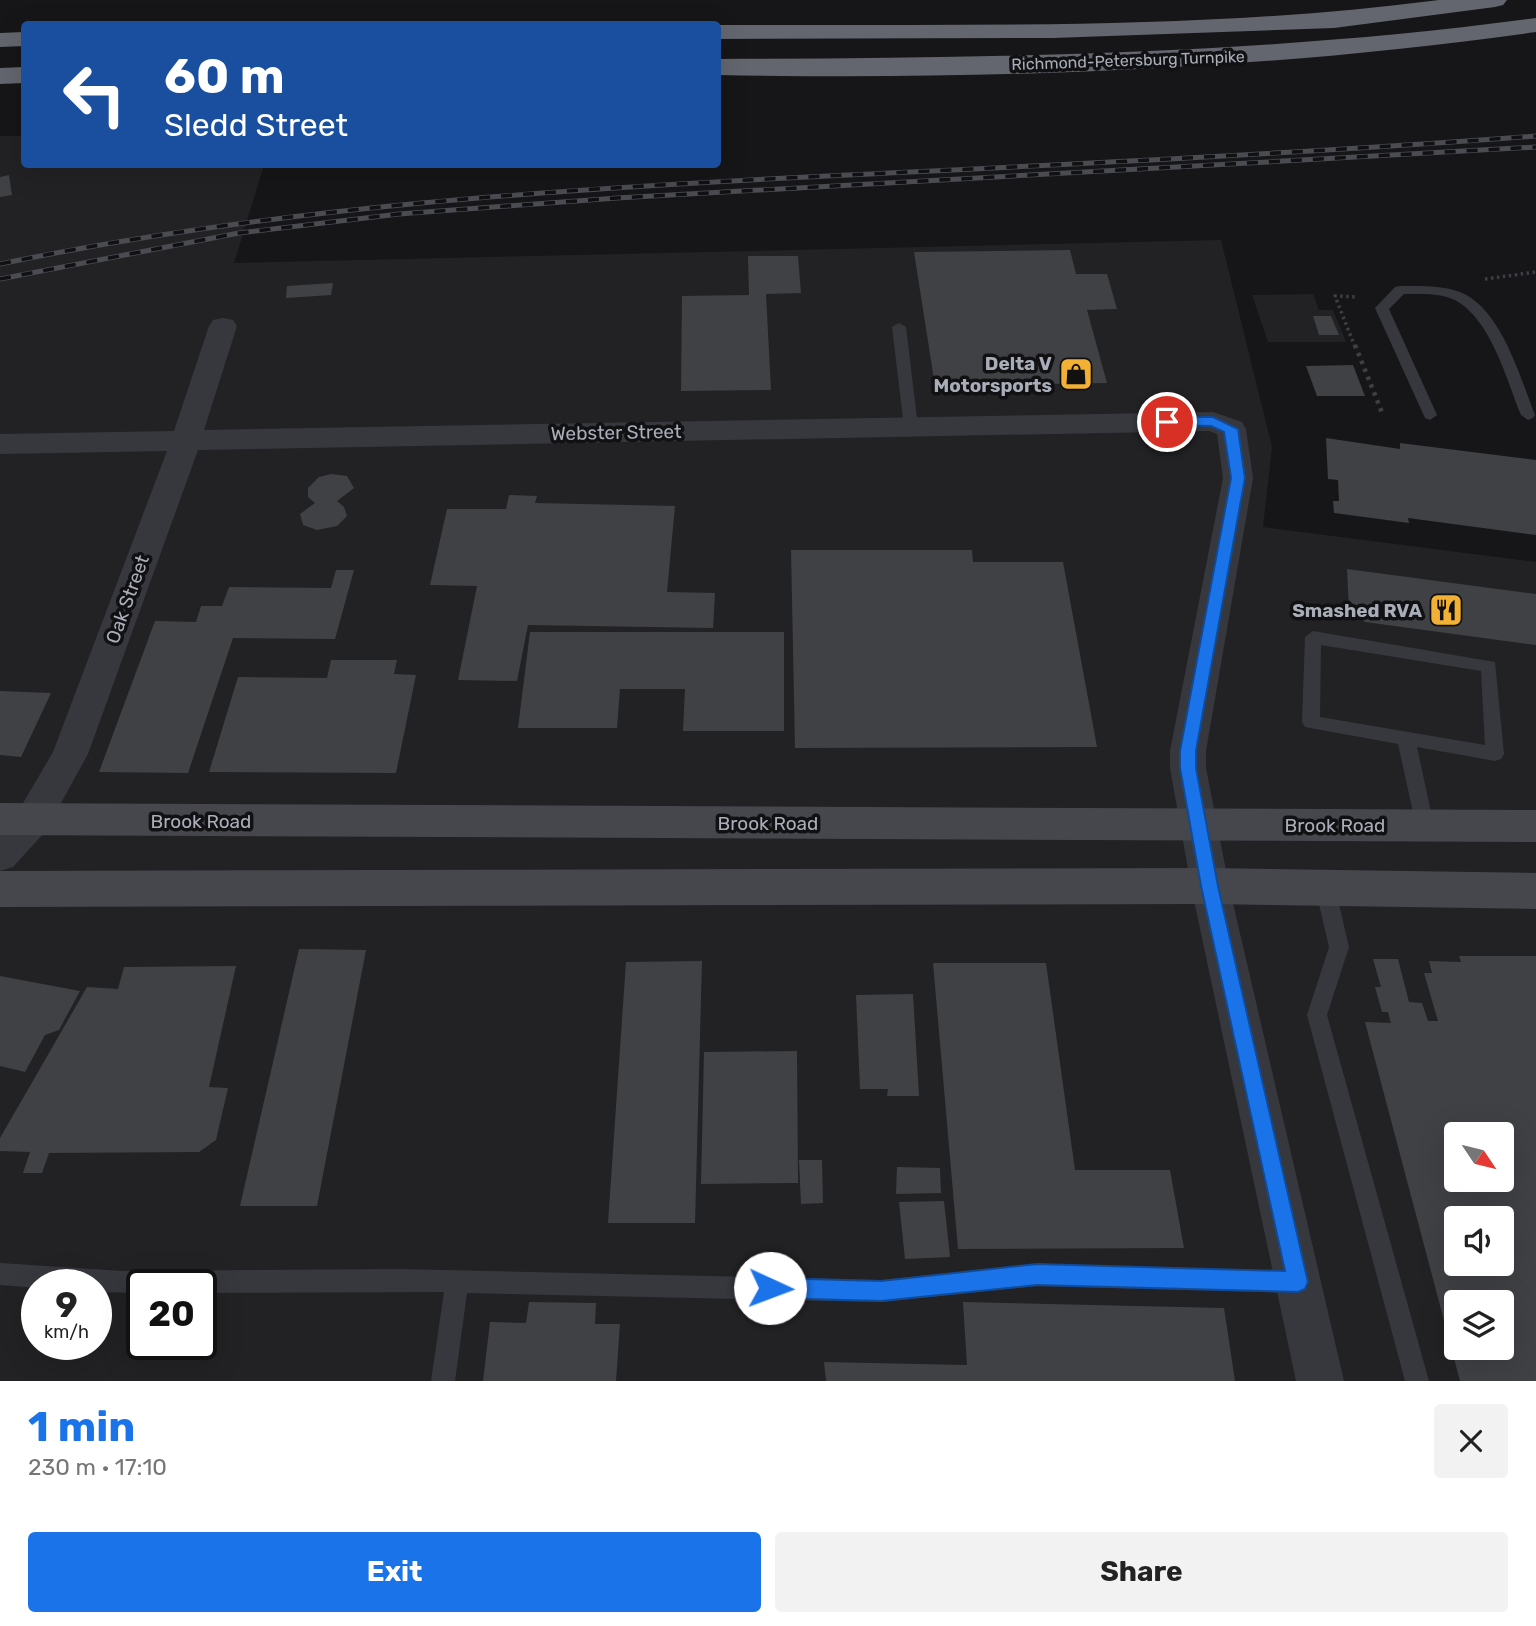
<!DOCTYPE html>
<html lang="en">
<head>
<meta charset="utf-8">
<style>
	:root { --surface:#fff; --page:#f2f2f2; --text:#222; --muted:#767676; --accent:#1a73e8 }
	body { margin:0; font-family:Rubik,sans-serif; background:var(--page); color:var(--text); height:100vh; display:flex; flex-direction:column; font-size:26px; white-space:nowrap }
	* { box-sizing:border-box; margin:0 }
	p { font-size:23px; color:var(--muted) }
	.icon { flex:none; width:38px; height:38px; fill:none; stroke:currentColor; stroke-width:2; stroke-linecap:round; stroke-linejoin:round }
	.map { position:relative; height:1381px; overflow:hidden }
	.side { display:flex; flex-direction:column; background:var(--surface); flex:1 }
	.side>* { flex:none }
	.banner { position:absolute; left:21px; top:21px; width:700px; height:147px; border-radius:7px; box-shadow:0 7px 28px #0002; background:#1a4fa0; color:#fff; overflow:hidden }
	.needle { width:46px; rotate:125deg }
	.controls { position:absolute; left:1444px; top:1122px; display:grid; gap:14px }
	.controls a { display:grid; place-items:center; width:70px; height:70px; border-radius:7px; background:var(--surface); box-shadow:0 7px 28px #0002; font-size:35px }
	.speed { position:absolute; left:21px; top:1269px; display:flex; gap:14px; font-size:35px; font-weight:700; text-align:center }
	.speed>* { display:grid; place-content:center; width:91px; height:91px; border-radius:50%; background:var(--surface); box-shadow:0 7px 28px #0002; line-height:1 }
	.speed small { font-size:18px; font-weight:400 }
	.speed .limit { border:4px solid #111; border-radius:10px; background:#fff; color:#111 }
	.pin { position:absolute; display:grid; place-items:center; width:60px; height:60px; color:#fff; margin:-30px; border:4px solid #fff; border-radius:50%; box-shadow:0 2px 7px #0007 }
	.me { position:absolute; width:77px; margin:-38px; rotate:92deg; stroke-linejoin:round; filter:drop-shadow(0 0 5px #0008) }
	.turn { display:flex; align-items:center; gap:24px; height:147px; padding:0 28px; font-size:32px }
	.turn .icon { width:91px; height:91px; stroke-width:2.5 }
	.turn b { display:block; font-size:49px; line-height:60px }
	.round { display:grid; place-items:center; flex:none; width:74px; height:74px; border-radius:7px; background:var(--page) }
	.summary { display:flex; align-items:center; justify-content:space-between; height:119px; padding:0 28px }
	h1 { font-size:42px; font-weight:700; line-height:52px; color:var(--accent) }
	.primary-button { display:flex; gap:14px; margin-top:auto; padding:14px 28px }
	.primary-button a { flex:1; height:80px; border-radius:7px; background:var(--accent); color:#fff; font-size:28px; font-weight:700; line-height:80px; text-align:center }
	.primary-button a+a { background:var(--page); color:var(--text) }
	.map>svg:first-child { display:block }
	.built { fill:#222225; fill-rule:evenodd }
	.building { fill:#404145; fill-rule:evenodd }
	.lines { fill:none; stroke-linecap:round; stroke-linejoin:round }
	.path-far1 { stroke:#3d3f44; stroke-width:3.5; stroke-dasharray:2.5 3.5; stroke-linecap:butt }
	.path { stroke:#3d3f44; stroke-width:4.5; stroke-dasharray:3.5 5; stroke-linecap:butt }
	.service { fill:#37383d; fill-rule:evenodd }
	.minor { fill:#37383d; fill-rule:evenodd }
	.secondary { fill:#45474d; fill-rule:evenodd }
	.motorway { fill:#63666e; fill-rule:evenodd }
	.rail-casing { stroke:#4a4c52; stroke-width:5 }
	.rail { stroke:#111113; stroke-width:3.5; stroke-dasharray:11; stroke-linecap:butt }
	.route { fill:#1a73e8; stroke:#114b97; stroke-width:2 }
	.labels { text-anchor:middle; stroke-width:7; stroke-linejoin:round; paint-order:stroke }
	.far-street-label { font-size:16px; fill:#a8adb8; stroke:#111113 }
	.poi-label { font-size:19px; font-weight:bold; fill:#a8adb8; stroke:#111113; text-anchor:end }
	.street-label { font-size:19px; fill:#a8adb8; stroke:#111113 }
</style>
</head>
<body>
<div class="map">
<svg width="1536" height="1381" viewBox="0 0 1536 1381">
	<rect width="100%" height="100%" fill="#161618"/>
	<g class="built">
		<path d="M0 136H24V164L264 165 234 263 1221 240 1272 447 1263 527 1536 562V1381H0ZM1456 1134H1502V1180H1456ZM1456 1218H1502V1264H1456ZM37 1284H96V1344H37ZM142 1284H201V1344H142ZM1456 1302H1502V1348H1456Z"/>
		<polygon points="1313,294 1319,310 1333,310 1346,342 1268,342 1252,295"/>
	</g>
	<g class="building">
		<polygon points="9,175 12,195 0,197 0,177"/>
		<polygon points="1070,250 1076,274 1107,274 1117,309 1087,310 1107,383 935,386 914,252"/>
		<polygon points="748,256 798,256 801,293 766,294 771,390 681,391 682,296 749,295"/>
		<polygon points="333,283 331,295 286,298 287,286"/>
		<polygon points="1313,316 1331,316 1339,335 1319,335"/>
		<polygon points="1353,365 1365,396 1317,396 1306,366"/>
		<polygon points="1326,438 1400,449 1400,443 1536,460 1536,535 1408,518 1409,523 1334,513 1333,501 1339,501 1338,480 1328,479"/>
		<polygon points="331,474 347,476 354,488 337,501 344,507 347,516 337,526 317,530 303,525 300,514 315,503 308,497 308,488 319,477"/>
		<polygon points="509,495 537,496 535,503 675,506 667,592 715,593 713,628 528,625 517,681 458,680 477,586 430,585 447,509 506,509"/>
		<polygon points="791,550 972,550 973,562 1063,562 1097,747 795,748"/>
		<polygon points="1347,569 1536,594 1536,645 1365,622 1349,611"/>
		<polygon points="336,570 354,570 335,639 233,638 188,773 99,772 155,621 196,622 201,606 222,606 229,587 331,588"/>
		<polygon points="530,632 784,632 784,731 683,731 685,689 620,689 617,728 518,728"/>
		<polygon points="331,660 397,660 394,674 416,675 396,773 209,772 238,677 327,678"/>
		<polygon points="0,691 51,693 21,757 0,755"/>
		<polygon points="299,949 366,950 317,1206 240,1206"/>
		<path d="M1459 956H1536V1381H1460L1365 1022 1391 1023 1388 1012H1382L1375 987H1381L1373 959H1398L1409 1002 1422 1003 1428 1021H1438L1424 973H1432L1429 961 1461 962ZM1456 1134H1502V1180H1456ZM1456 1218H1502V1264H1456ZM1456 1302H1502V1348H1456Z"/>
		<polygon points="702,961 695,1223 608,1223 626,962"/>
		<polygon points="933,963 1046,963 1075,1170 1170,1170 1184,1248 958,1249"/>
		<polygon points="236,966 209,1087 228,1088 216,1140 199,1152 49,1153 42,1173 23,1173 30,1152 0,1151 0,1138 87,987 118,989 124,967"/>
		<polygon points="0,976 80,991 59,1030 45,1035 25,1072 0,1066"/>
		<polygon points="913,994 919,1096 887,1096 888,1089 860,1089 856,995"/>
		<polygon points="797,1051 798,1183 701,1184 704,1052"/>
		<polygon points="799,1160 822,1160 823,1203 801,1204"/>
		<polygon points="897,1167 940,1168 941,1193 896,1194"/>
		<polygon points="944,1201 950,1257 905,1259 899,1202"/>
		<polygon points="529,1302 596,1303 595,1324 620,1324 616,1381 483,1381 490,1322 526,1323"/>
		<polygon points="963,1302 1224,1308 1235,1381 826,1381 824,1362 967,1365"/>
	</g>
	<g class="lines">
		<g class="path-far1">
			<polyline points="1485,279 1536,272"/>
			<polyline points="1355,347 1335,296 1357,297"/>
		</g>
		<polyline class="path" points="1355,345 1383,415"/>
		<g class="service">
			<path d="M1400 286C1420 286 1441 285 1460 292 1501 308 1520 377 1535 415L1533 418 1528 420 1521 415C1506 379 1489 310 1447 297 1434 293 1418 294 1404 294L1389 309 1437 415 1430 420 1425 418 1375 308 1395 287Z"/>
			<polygon points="899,323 906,327 918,427 911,432 904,427 892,327"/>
			<path d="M1313 631 1495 662 1504 754 1501 759 1495 761 1417 747 1434 826 1432 831 1425 833 1418 831 1416 826 1398 744 1305 727 1302 722 1305 637ZM1321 645 1481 671 1485 745 1320 717Z"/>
			<polygon points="1325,879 1332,881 1335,887 1349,947 1327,1015 1429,1381 1405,1381 1307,1015 1329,947 1315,887 1318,881"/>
			<polygon points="0,1263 122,1271 400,1269 882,1280 1037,1264 1297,1271 1305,1274 1309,1282 1305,1290 1297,1293 1037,1286 882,1302 467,1293 455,1381 431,1381 444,1292 201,1293 201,1284 142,1284 142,1293 96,1292 96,1284 37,1284 37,1288 0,1285"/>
		</g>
		<polygon class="minor" points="223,318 233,320 237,326 204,430 1213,412 1242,422 1246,429 1253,478 1206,751 1206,768 1229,886 1344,1381 1296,1381 1191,886 1170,768 1170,751 1223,478 1217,434 1209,431 198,450 88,754 45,832 13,867 0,871 0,831 19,810 53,752 167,451 0,454 0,434 174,431 209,326 213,320"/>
		<g class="secondary">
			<polygon points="0,803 1536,810 1536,842 0,835"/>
			<polygon points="1210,868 1536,873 1536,909 1210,904 0,907 0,871"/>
		</g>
		<g class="motorway">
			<path d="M1439 0H1507L1503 5 1495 7 1334 28 1053 38 718 39V25C958 24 1201 31 1439 0Z"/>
			<path d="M1536 18V32C1265 70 991 80 718 75V59C992 58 1264 55 1536 18Z"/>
			<polygon points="24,32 24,46 0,47 0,33"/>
			<polygon points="24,67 24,83 0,84 0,68"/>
		</g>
		<defs>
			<g id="rail">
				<path d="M0 264C280 206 562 189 847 175 1077 164 1307 153 1536 136"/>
				<polyline points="0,279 239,233 399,214 617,198 1536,147"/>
			</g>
		</defs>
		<use href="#rail" class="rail-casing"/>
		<use href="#rail" class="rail"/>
	</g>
	<polygon class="route" points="1167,417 1213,417 1238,429 1245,478 1196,751 1196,768 1218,886 1308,1282 1305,1289 1298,1292 1037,1285 881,1301 770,1298 762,1295 759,1288 762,1281 770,1278 881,1281 1037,1264 1285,1271 1201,886 1180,768 1180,751 1231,478 1224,432 1211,426 1163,425 1161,422"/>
	<defs>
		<symbol id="shop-square" viewBox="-11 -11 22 22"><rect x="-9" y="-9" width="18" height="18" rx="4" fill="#f2b134" stroke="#111113"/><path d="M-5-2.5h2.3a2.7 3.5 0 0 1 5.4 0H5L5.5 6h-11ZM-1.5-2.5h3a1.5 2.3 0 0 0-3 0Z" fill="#111"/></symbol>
		<symbol id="restaurant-square" viewBox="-11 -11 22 22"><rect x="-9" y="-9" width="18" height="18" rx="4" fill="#f2b134" stroke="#111113"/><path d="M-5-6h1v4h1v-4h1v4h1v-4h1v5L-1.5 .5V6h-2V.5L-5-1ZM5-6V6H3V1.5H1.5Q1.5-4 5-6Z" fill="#111"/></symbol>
	</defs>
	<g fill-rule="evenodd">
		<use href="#shop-square" x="1057" y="355" width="38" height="38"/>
		<use href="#restaurant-square" x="1427" y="591" width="38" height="38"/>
	</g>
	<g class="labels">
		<g class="far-street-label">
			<text transform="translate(1128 60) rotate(-2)" y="6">Richmond-Petersburg Turnpike</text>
		</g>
		<g class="poi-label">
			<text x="1052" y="370">Delta V<tspan x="1052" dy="22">Motorsports</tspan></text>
			<text x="1422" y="617">Smashed RVA</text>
		</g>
		<g class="street-label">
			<text transform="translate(616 432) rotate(-1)" y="7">Webster Street</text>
			<text transform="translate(127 599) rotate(-70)" y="7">Oak Street</text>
			<text x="201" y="828">Brook Road</text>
			<text x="768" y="830">Brook Road</text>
			<text x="1335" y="832">Brook Road</text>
		</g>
	</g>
</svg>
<div class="controls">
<a><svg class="needle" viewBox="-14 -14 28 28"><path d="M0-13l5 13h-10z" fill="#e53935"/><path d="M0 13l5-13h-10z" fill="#767676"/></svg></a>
<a><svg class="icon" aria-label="sound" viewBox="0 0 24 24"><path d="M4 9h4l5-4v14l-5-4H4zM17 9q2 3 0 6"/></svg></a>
<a><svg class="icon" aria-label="layers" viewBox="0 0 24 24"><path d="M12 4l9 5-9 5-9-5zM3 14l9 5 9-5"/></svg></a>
</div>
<div class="speed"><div>9<small>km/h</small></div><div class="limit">20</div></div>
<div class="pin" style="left:1167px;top:422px;background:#d93025"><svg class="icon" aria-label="arrive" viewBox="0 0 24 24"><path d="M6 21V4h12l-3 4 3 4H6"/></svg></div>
<svg class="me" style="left:770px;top:1288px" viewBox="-20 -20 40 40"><circle r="19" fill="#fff"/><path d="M0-13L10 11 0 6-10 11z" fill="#1a73e8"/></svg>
<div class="banner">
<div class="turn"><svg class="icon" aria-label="left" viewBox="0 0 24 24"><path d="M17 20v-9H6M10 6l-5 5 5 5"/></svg><div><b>60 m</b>Sledd Street</div></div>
</div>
</div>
<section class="side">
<div class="summary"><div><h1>1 min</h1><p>230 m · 17:10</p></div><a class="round"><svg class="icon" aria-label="close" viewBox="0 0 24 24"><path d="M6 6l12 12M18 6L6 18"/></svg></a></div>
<div class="primary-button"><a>Exit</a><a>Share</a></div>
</section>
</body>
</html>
